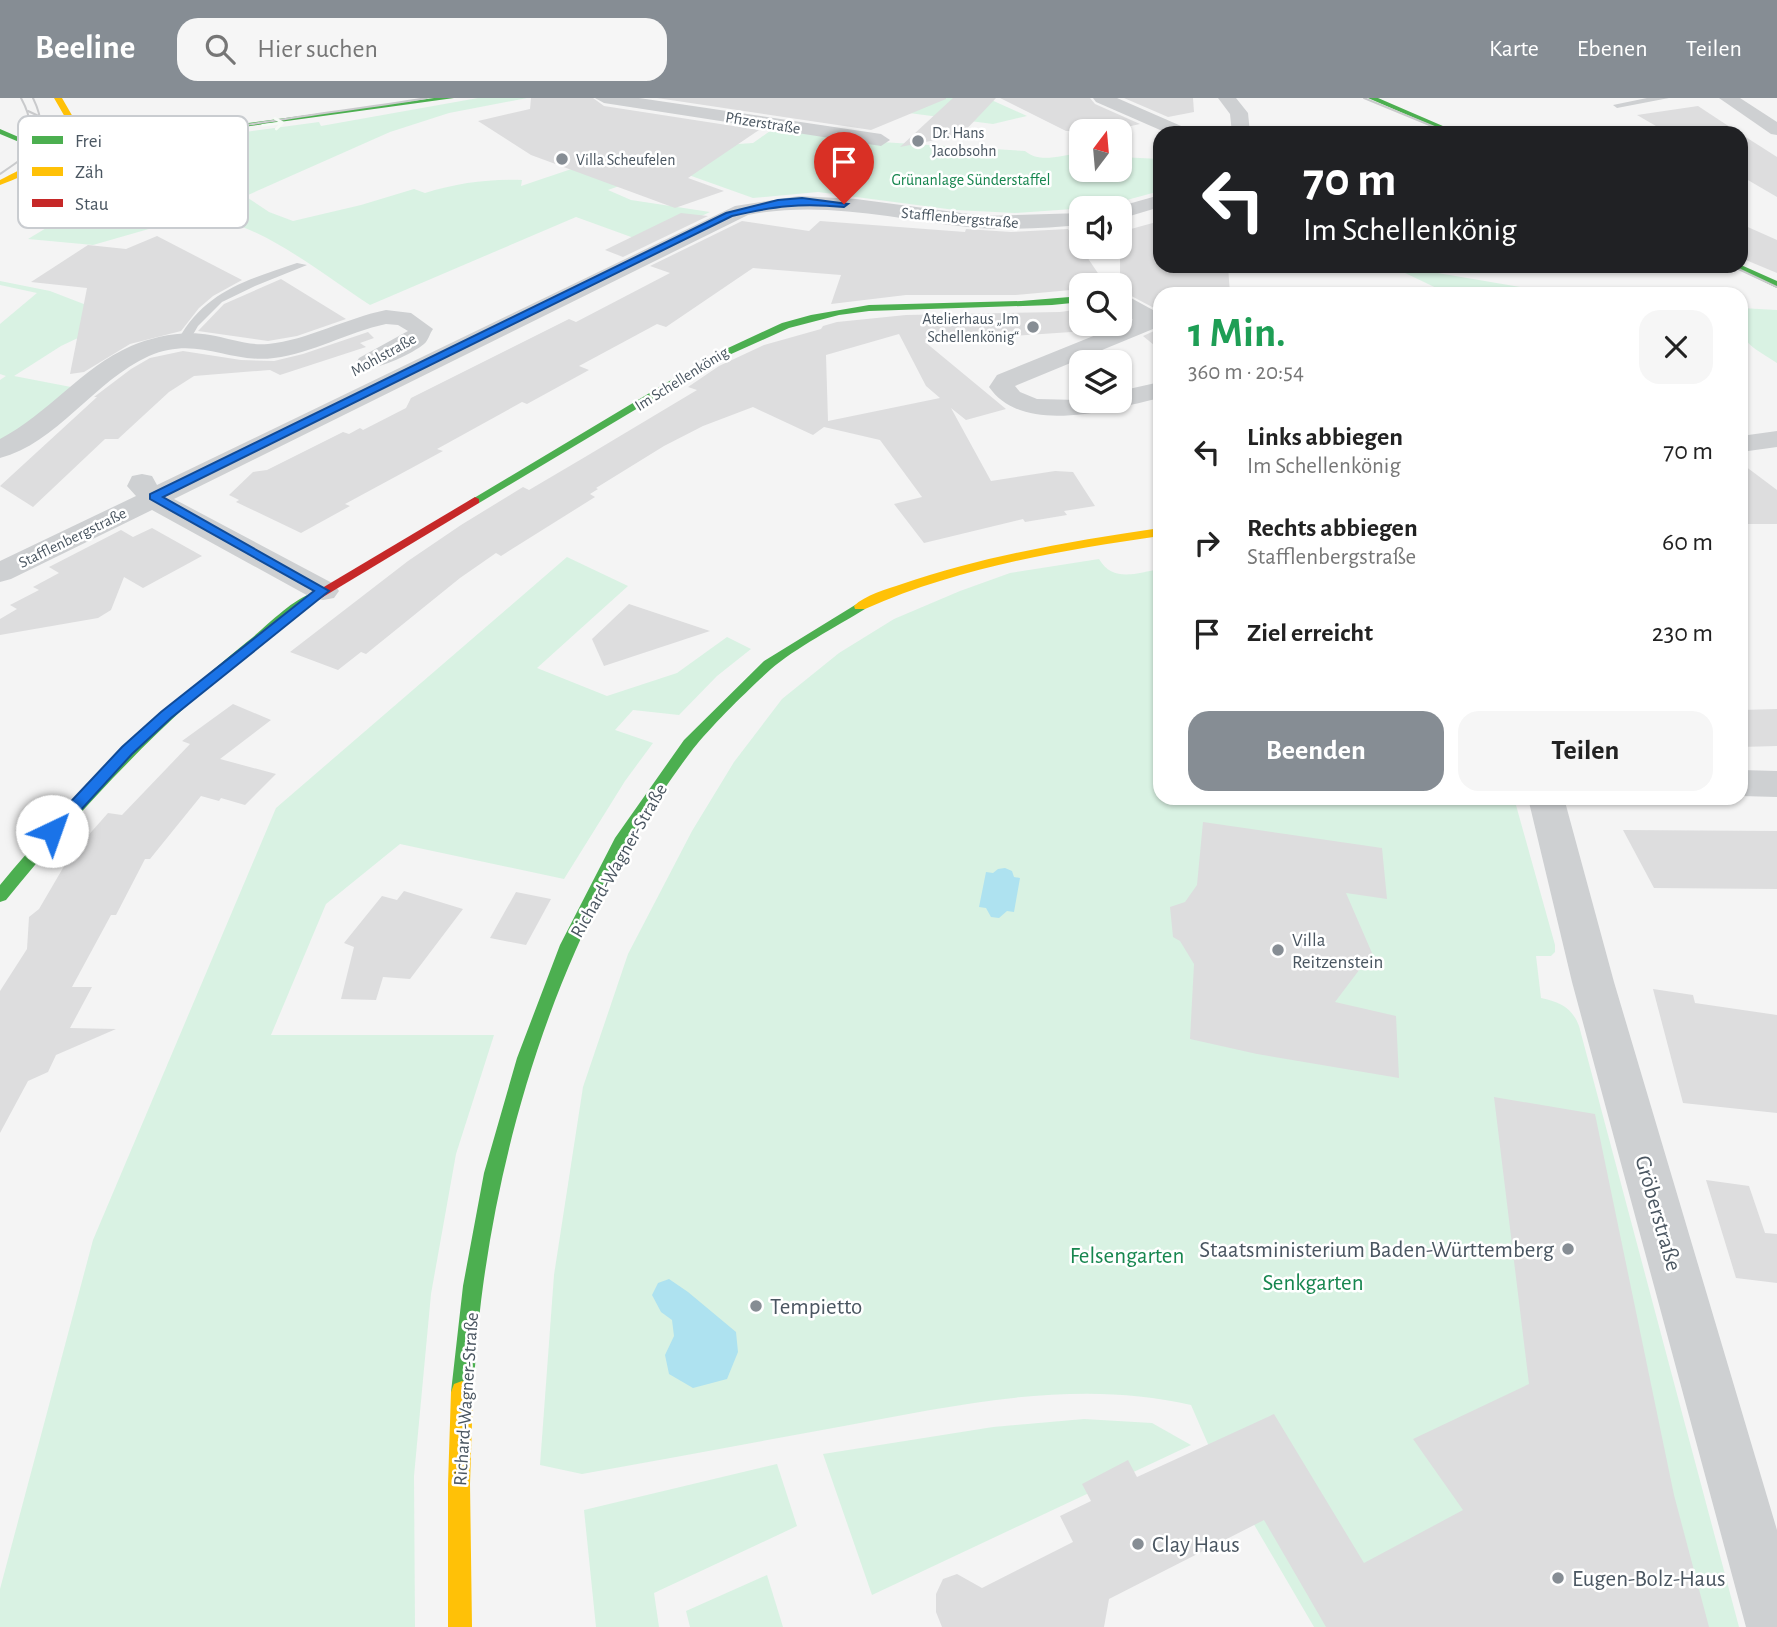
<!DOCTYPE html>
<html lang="de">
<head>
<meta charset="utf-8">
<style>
	:root { --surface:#fff; --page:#f6f6f6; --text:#222; --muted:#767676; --accent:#868d94 }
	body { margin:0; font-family:"Alegreya Sans",sans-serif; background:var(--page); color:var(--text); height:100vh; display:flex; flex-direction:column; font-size:26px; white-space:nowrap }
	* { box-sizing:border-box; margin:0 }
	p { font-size:23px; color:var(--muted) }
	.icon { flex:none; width:38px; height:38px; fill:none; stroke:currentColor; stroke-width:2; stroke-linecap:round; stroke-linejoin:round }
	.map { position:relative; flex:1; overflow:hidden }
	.drawer { position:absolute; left:1153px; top:189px; width:595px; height:518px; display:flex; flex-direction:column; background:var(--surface); border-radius:21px; box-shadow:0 2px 5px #0004 }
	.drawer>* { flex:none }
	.hud { position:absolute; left:1153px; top:28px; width:595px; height:147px; border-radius:21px; box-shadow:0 2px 5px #0004; background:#202124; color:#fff; overflow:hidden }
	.needle { width:46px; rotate:16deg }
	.fabs { position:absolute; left:1069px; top:21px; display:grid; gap:14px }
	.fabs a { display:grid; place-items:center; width:63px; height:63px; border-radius:14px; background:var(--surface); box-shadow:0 2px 5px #0004; font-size:35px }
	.pin { position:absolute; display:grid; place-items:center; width:60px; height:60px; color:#fff; margin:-72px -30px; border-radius:50% 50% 50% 0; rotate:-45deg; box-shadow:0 0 7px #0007 }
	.pin .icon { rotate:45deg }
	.me { position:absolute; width:77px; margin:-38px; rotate:42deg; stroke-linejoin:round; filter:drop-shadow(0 0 5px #0008) }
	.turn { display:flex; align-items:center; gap:24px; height:147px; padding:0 35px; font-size:32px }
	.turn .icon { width:91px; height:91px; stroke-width:2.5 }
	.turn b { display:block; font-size:49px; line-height:60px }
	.round { display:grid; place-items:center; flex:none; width:74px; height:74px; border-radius:21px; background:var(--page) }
	.overview { display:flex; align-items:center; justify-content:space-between; height:119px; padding:0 35px }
	h1 { font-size:42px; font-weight:600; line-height:52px; color:#1e9e55 }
	.button { display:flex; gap:14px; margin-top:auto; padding:14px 35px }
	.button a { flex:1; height:80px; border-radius:21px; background:var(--accent); color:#fff; font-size:28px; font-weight:600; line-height:80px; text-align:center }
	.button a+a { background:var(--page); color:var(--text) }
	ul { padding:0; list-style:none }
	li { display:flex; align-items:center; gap:21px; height:91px; padding:0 35px }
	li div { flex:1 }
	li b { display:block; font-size:26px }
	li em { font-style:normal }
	header { display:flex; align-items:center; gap:42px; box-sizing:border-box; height:98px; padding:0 35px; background:var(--accent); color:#fff }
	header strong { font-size:33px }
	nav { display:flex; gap:38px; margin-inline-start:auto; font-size:24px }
	.search { width:490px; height:63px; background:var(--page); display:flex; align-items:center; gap:18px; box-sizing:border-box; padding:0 24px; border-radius:21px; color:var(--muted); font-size:26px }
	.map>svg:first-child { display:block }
	.green { fill:#d9f2e3 }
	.water { fill:#aee2f0 }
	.building { fill:#ddddde; fill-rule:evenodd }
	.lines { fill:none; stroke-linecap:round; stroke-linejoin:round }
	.lane { fill:#ced0d2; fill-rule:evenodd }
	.street { fill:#ced0d2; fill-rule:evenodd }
	.fast { fill:#4caf50; fill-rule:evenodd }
	.slow { fill:#ffc107; fill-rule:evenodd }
	.jam { fill:#c62828; fill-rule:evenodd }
	.tram { stroke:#c9cacc; stroke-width:2 }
	.oneway { stroke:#f6fbf6 }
	.route { fill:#1a73e8; stroke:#114b97; stroke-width:2 }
	.poi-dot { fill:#868d94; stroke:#fff; stroke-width:2.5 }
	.labels { text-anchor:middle; stroke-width:5; stroke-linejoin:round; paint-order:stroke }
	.far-street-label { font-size:16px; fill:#4a5661; stroke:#fff }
	.far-poi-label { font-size:16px; fill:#4a5661; stroke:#fff; text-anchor:start }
	.far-park-label { font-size:16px; fill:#17864f; stroke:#fff }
	.street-label { font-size:19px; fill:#4a5661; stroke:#fff }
	.poi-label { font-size:19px; fill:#4a5661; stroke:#fff; text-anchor:start }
	.near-street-label { font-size:23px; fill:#4a5661; stroke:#fff }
	.near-poi-label { font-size:23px; fill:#4a5661; stroke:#fff; text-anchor:start }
	.near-park-label { font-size:23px; fill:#17864f; stroke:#fff }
	.key { fill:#fff; stroke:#c9ccd0; stroke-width:2 }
	.key-label { font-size:19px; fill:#4a5661 }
</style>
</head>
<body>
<header>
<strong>Beeline</strong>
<div class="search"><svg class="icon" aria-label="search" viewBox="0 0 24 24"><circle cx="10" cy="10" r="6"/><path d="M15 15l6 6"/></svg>Hier suchen</div>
<nav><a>Karte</a><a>Ebenen</a><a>Teilen</a></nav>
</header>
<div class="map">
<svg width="1777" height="1529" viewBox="0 0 1777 1529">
	<rect width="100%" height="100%" fill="#f4f4f4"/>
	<g class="green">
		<path d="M478 0H527L449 15 390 34 214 112 248 100 269 114 293 123 361 107 414 91 425 95C458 85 487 81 522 82L521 88 622 54 753 45 777 28 881 44 1025 53C1042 67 1063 55 1081 56L1082 72H1120V59L1160 61V93L1101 109 1015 115 955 112 818 94 753 100 669 70 608 92 631 102 710 114 645 144 576 119 370 207C322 176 252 118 194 118L93 147 28 141 121 85 44 77 62 67 83 66 87 60 73 61 79 58 240 38 245 34 319 24 321 28Z"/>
		<polygon points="855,0 987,0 1027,18 993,26 840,6"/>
		<polygon points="1420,172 1561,196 1449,196 1403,174"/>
		<polygon points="0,183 50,193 120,220 61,248 14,278 71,289 30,325 0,344 0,282 6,278 0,276 0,226 37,195 0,187"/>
		<path d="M1741 210 1777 212V265C1747 245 1741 248 1741 210Z"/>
		<polygon points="567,459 628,488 537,570 607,598 677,575 727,539 751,551 717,578 679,617 633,612 615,632 653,645 625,683 564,781 400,746 326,806 271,937 494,937 456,1056 431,1196 414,1378 415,1529 0,1529 0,1491 93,1142 276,710"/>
		<path d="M1099 461C1113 485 1137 475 1160 471V700H1514L1555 847V854L1551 858H1536L1541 900C1559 904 1572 909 1579 928L1739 1529H1314L1211 1353 1191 1307C1077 1280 957 1307 844 1328 757 1344 670 1360 582 1376L540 1367 554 1177 583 989 628 856 692 733 734 664 782 601 839 555 894 521 960 493 1010 475Z"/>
		<polygon points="1084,1321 1152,1325 1191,1347 872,1497 823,1356 993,1329"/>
		<polygon points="777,1366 797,1428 654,1495 659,1529 596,1529 584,1412"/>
		<polygon points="767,1477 783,1529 690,1529 686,1513"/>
	</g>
	<g class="water">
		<polygon points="1005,770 1012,773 1014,779 1020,780 1014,814 1007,813 999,820 991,819 986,810 979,809 986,774 993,775 998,771"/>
		<polygon points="669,1181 688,1194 736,1234 738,1254 727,1281 693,1290 669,1276 665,1257 674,1238 672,1222 661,1214 652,1197 658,1185"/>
	</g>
	<g class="building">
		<polygon points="531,0 593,0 604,8 759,32 688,80 724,93 675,110 531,57 478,23 530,11"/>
		<polygon points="657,0 946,0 946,1 871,32"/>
		<polygon points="953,0 996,0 961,37 900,49"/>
		<polygon points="1000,0 1090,0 1095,6 1140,26 1109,33 1066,33"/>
		<polygon points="1124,0 1193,0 1194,14 1168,19"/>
		<polygon points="1698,8 1739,35 1668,35 1637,17"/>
		<polygon points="1741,36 1777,59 1777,99 1741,78"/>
		<polygon points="681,115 708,118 623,159 605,152"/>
		<polygon points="742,123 809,133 820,123 965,134 966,131 1011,134 1068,131 1106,187 1082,187 1082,191 1016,197 906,197 831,206 841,177 753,170 666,229 657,226 579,268 589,272 527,306 522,304 437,351 443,353 345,406 350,408 301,435 236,404 239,402 229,397 253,374 267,372 343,334 349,336 360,330 363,332 406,310 411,300 569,221 576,224 670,175 650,168"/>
		<polygon points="1160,123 1160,168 1228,168 1230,196 1160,196 1160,252 1143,238 1154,233 1159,228 1156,211 1120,192 1120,134"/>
		<polygon points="1741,126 1777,142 1777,175 1741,160"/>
		<polygon points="157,138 242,182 213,198 199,210 181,233 130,246 84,274 70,276 87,190 31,184 88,147 126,151"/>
		<polygon points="281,181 346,221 297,238 268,243 198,233 224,206"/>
		<path d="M1082 211V226H1117L1101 232 925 244 1006 311 966 322 951 310 991 383 1055 373 1073 374 1095 408 1064 413 1067 417 1025 424 1023 421 924 445 894 406 922 399 880 342 824 329 813 337 753 309 703 328 664 348 596 390 598 391 590 396 595 399 501 458 496 455 460 480 366 556 361 554 338 572 290 554 408 463 461 427 523 389 529 392 585 359 697 292 688 289 719 268 764 247 821 231 823 228 837 224 906 217 1060 214ZM899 236 926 288 940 300 828 323 826 257Z"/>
		<polygon points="368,234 374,240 360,245 366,249 280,277 270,272 194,278 169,294 118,341 105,341 33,409 0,388 97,299 94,299 131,271 150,260 183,253 241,262 274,263 303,256"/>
		<polygon points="1741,365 1777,392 1777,426 1741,426"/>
		<polygon points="152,430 202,458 143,490 124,479 111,512 98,520 0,537 0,521 17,511 10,507 39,492 33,489 59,475 49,469 121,432 133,439"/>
		<polygon points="629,506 710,533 604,568 592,541"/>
		<polygon points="233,606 271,622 220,661 276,676 245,707 221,700 219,703 201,698 150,761 145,761 116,817 111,817 72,889 92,889 70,930 116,931 56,957 48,974 28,983 0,1035 0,893 27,851 29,819 39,811 70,758 108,715 122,717 190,646 182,643"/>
		<polygon points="1777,611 1777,648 1741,649 1741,612"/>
		<polygon points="1203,724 1382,750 1387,801 1346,795 1372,855 1335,904 1396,918 1399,980 1257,956 1190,941 1194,866 1180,843 1173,839 1170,809 1185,804 1197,787"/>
		<polygon points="1623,732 1777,733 1777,791 1654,790"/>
		<polygon points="404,793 463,811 410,881 383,879 376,902 341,901 354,849 344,845 382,798 397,802"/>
		<polygon points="516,794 551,801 526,847 490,840"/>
		<polygon points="1653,891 1693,897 1695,905 1777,917 1777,1015 1683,1005"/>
		<polygon points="1494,999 1595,1016 1674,1397 1709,1529 1326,1529 1264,1422 1109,1501 1104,1529 942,1529 936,1514 936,1496 943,1481 957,1476 982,1490 1073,1444 1060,1418 1091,1403 1082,1386 1128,1362 1137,1379 1274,1316 1364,1465 1463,1412 1413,1341 1529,1286"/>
		<polygon points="1706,1082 1749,1088 1765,1135 1777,1136 1777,1185 1736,1180"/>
	</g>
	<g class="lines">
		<g class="lane">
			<polygon points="1647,0 1669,0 1617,10 1613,7"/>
			<path d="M297 165 307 167 255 188 222 204 198 228 188 245 178 242C205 193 247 182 297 165Z"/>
		</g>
		<g class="street">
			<polygon points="595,0 639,0 881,36 890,42 881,48 604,5"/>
			<polygon points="1093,0 1117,0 1188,31 1191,35 1167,35 1096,4"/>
			<polygon points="1218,0 1236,0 1248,15 1250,35 1232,35 1230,16"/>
			<polygon points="1719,0 1740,0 1777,24 1777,37 1771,36"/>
			<polygon points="1160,97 1160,109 1120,121 1120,110 1114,110"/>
			<path d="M799 98 856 101 984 118 1082 115V127C1044 130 1006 133 968 129 894 121 823 102 748 117L174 401 334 486 339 493 334 500 323 502 312 500 152 412 11 481 0 484V463L136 398 127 388 132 378 142 376 152 378 157 387 735 108Z"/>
			<path d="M1120 194 1153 212 1157 226 1153 231 1015 288 1020 294 1037 301 1120 303V293L1160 284V300C1111 311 1024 339 989 289L997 277 1133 222 1120 211Z"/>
			<path d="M386 212 411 215 433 231C430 235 428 243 424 246 412 256 374 274 359 270L356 265 359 260 408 233 398 227 386 226C348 234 313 255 274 260 228 266 198 237 149 258 95 282 56 346 0 360V341C48 316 81 270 131 248 155 238 184 232 210 237 229 240 248 248 268 246 308 242 346 220 386 212Z"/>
			<polygon points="1777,333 1777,349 1741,354 1741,338"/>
			<polygon points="1741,672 1777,673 1777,699 1741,698"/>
			<polygon points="1528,700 1564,700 1614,884 1777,1432 1777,1529 1746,1529 1572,884"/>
		</g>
		<g class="fast">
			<polygon points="434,0 454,0 84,51 36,51 0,36 0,31 37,47 84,47"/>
			<polygon points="1368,0 1378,0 1459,35 1449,35"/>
			<polygon points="1741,167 1777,183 1777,190 1732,168"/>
			<polygon points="1082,198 1082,204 1052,207 869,213 839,217 789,230 720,261 479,405 471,405 469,403 713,257 782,225 811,217 869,207 1021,203"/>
			<path d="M313 495 318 496V502C199 585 97 690 6 802L0 804V787C75 696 157 617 248 543 266 529 292 501 313 495Z"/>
			<path d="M860 504 866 508 865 511C837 528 794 551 771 571 748 592 712 627 693 651 576 805 509 997 483 1188 478 1223 476 1259 473 1294L470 1302 462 1305 454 1302 451 1294 463 1188 484 1075 517 960 560 847 615 740 684 642 764 563Z"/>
		</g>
		<g class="slow">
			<path d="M54 0H62L77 26C63 57 31 76 0 87V82C27 68 56 56 69 26Z"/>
			<path d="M1160 430V438C1058 453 960 469 865 511H855L854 508C865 497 887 491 902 486 986 457 1073 443 1160 430Z"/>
			<polygon points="462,1283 470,1286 473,1294 470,1386 472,1529 448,1529 448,1386 451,1294 454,1286"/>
		</g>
		<polygon class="jam" points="475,399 479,401 479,405 318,502 308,502 307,499"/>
		<g class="tram">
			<polyline points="1364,0 1449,35"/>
			<path d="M28 13C108 54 194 34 279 22 328 14 378 8 427 0"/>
			<path d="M19 55C34 36 32 20 21 0"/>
			<path d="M0 76C33 54 53 41 33 0"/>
			<polyline points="1732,168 1777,189"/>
		</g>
	</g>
	<defs><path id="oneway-shaft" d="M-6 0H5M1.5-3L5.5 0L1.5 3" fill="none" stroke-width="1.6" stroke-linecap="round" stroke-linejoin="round" transform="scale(1.75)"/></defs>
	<use class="oneway" href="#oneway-shaft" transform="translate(273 26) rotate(-7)"/>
	<path class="route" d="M802 100 848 106 844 109C800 105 775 108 732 118L163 399 329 493 171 620 132 656 58 737H47L44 733 47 729 122 649 161 614 314 493 150 401V396L726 115 778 102Z"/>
	<g class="poi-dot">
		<circle cx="918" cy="43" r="7"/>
		<circle cx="562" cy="61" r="7"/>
		<circle cx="1033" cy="229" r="7"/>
		<circle cx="1278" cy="852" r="7"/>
		<circle cx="1568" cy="1151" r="7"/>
		<circle cx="756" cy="1208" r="7"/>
		<circle cx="1138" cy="1446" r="7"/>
		<circle cx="1558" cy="1480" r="7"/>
	</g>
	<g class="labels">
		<g class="far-street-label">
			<text transform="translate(763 24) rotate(9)" y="6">Pfizerstraße</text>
			<text transform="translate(960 119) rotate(5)" y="6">Stafflenbergstraße</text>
			<text transform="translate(383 256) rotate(-29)" y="6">Mohlstraße</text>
			<text transform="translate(681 280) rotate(-32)" y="6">Im Schellenkönig</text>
			<text transform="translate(72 439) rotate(-26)" y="6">Stafflenbergstraße</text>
		</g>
		<g class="far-poi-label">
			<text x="932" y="40">Dr. Hans<tspan x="932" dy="18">Jacobsohn</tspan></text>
			<text x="576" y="67">Villa Scheufelen</text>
			<text x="1019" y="226" text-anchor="end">Atelierhaus „Im<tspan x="1019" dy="18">Schellenkönig“</tspan></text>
		</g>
		<g class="far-park-label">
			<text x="971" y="87">Grünanlage Sünderstaffel</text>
		</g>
		<g class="street-label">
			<text transform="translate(618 762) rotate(-60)" y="7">Richard-Wagner-Straße</text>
			<text transform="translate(465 1301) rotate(-86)" y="7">Richard-Wagner-Straße</text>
		</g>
		<g class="poi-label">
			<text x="1292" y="848">Villa<tspan x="1292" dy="22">Reitzenstein</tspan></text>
		</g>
		<g class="near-street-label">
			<text transform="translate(1659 1115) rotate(74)" y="8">Gröberstraße</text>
		</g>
		<g class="near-poi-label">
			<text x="1554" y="1159" text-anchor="end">Staatsministerium Baden-Württemberg</text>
			<text x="770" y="1216">Tempietto</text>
			<text x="1152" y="1454">Clay Haus</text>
			<text x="1572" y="1488">Eugen-Bolz-Haus</text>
		</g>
		<g class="near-park-label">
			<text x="1127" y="1165">Felsengarten</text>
			<text x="1313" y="1192">Senkgarten</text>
		</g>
	</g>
	<rect x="18" y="18" width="230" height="112" rx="10" class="key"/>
	<rect x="32" y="38" width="31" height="8" fill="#4caf50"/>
	<rect x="32" y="69" width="31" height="9" fill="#ffc107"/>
	<rect x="32" y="101" width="31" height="8" fill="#c62828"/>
	<g class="key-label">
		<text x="75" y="49">Frei</text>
		<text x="75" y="80">Zäh</text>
		<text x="75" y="112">Stau</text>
	</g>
</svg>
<div class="fabs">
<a><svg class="needle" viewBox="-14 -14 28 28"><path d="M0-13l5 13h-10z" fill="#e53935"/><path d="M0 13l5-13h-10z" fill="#767676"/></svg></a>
<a><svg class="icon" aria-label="sound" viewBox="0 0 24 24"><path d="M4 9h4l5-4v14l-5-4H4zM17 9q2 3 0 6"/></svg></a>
<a><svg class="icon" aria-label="search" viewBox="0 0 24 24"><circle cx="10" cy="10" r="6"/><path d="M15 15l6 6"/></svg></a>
<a><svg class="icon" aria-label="layers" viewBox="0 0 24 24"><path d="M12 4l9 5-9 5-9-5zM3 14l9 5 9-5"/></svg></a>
</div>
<div class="pin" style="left:844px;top:106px;background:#d93025"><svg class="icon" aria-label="arrive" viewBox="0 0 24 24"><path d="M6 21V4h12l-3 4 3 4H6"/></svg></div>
<svg class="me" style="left:52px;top:733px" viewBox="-20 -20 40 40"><circle r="19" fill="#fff"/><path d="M0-13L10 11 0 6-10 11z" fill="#1a73e8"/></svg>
<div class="hud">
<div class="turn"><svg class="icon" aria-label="left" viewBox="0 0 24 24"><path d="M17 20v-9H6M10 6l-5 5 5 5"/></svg><div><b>70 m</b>Im Schellenkönig</div></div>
</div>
<section class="drawer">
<div class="overview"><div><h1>1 Min.</h1><p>360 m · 20:54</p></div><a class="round"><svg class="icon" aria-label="close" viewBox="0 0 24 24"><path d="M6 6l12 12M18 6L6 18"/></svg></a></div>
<ul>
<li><svg class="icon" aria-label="left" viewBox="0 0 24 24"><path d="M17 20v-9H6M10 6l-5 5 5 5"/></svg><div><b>Links abbiegen</b><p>Im Schellenkönig</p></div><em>70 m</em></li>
<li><svg class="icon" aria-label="right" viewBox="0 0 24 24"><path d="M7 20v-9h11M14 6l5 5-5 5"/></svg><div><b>Rechts abbiegen</b><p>Stafflenbergstraße</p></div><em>60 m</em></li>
<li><svg class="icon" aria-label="arrive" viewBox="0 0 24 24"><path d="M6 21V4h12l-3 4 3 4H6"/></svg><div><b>Ziel erreicht</b></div><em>230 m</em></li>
</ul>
<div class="button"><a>Beenden</a><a>Teilen</a></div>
</section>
</div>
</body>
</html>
